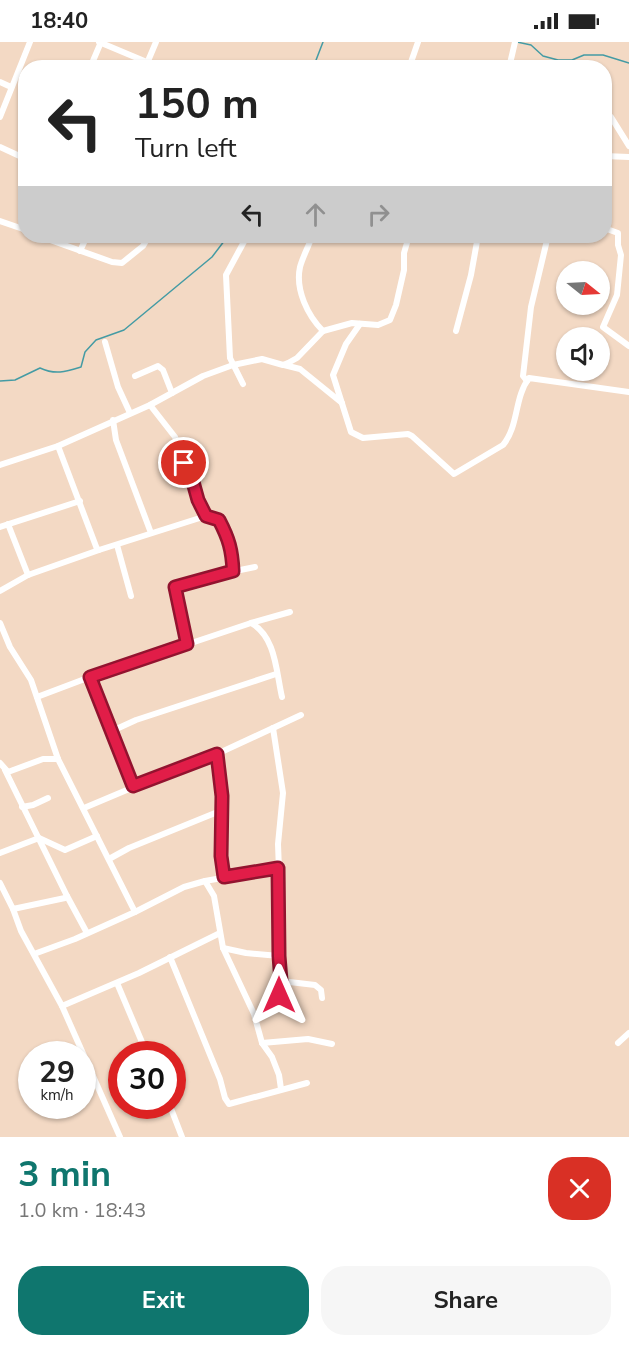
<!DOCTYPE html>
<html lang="en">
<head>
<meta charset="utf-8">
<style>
	:root { --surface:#fff; --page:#f6f6f6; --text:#222; --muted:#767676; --accent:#0f766e }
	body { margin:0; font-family:"Nunito Sans",sans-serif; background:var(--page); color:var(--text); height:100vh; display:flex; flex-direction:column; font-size:22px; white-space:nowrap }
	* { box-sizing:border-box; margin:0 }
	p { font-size:20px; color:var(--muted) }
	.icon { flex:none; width:33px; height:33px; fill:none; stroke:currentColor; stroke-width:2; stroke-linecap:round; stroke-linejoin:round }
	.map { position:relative; height:1095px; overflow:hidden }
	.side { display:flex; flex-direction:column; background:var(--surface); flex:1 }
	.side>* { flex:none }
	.banner { position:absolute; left:18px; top:18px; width:594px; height:183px; border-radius:24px; box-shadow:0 2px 4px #0004; background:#fff; color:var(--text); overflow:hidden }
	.needle { width:39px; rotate:108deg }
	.fabs { position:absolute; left:556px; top:219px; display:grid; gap:12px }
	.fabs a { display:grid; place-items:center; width:54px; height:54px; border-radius:50%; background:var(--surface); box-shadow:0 2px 4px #0004; font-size:30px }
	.speed { position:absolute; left:18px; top:999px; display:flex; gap:12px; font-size:30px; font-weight:700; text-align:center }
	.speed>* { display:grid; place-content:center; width:78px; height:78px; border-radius:50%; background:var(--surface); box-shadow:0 2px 4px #0004; line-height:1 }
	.speed small { font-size:15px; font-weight:400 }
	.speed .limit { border:9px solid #d22; background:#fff; color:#111 }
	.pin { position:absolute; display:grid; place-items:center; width:51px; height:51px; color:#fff; margin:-26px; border:3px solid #fff; border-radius:50%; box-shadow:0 2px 6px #0007 }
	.me { position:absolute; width:66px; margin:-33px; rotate:0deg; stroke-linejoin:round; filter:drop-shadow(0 0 4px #0008) }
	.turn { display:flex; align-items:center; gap:21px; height:126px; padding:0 18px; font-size:27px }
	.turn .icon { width:78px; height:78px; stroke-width:2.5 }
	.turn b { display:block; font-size:42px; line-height:51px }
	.lanes { display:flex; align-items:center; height:57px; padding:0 18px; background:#0003; justify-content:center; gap:30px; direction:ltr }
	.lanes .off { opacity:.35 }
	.round { display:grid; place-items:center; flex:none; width:63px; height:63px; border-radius:24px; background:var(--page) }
	.overview { display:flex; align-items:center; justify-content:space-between; height:102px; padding:0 18px }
	h1 { font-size:36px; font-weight:700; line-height:45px; color:var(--accent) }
	.action { display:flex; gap:12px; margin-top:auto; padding:12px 18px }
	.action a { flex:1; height:69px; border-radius:24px; background:var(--accent); color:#fff; font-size:24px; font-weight:700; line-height:69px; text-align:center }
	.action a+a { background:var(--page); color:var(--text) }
	.status { display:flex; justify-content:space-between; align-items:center; height:42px; padding:0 30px; background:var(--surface); direction:ltr }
	.status svg { height:16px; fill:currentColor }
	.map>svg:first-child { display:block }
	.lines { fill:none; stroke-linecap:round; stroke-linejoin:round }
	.stream { stroke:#449ba4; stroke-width:1.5 }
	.minor { stroke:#fff; stroke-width:6 }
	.route-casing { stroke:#92132f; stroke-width:15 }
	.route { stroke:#e11d48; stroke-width:10 }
</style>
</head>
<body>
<div class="status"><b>18:40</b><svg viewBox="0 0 49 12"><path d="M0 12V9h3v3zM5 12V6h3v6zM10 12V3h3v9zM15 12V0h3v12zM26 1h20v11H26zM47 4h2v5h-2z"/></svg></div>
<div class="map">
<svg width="629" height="1095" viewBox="0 0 629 1095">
	<rect width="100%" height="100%" fill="#f3d9c4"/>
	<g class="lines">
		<g class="stream">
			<polyline points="517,0 531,3 543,14 558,18 572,18 584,13 603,13 629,21"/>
			<polyline points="313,26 323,0"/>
			<path d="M0 339 15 338 40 326C55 333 65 330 81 325L85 310 96 298 124 288 212 215 228 194"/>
		</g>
		<g class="minor">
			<polyline points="99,0 161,26"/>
			<polyline points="148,19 156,0"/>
			<polyline points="90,26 101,0"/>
			<polyline points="409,26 418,0"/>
			<polyline points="509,26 515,0"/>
			<polyline points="0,40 11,45"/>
			<polyline points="604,70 611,75 629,104"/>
			<polyline points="0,75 30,0"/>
			<polyline points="0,105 26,117"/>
			<polyline points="604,114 629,115"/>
			<polyline points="0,179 26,188"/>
			<polyline points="604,186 618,191 618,203 621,213 617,253 603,285 629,304"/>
			<polyline points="39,194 112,220 122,221 143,204 149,194"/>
			<polyline points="235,194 246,196 247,194"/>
			<path d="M312 194C309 204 303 214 300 225 295 248 308 274 323 289L352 281 378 283 390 278 396 263 404 228V211L409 194"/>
			<polyline points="80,209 87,194"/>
			<path d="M360 282 346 302 333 333 351 390 363 396 408 392 412 394 454 432 503 403C519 384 514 356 529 336L629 350"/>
			<polyline points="456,289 471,233 478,194"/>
			<polyline points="105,300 118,345 130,371"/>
			<polyline points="284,323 300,327 342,361"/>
			<polyline points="135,334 158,324 163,328 172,351"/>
			<polyline points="527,339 523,334 531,265 548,194"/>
			<polyline points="243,342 230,316 226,233 246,196"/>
			<path d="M150 363 175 395 183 415 185 433C198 445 193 447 199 460 202 465 205 468 206 474"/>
			<polyline points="113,378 116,398 151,491"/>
			<path d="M58 404 97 507 99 508 206 474 219 478C229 497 232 508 233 529"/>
			<polyline points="0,423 58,404 150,363 203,334 233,323 262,317 283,323 288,321 297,316 323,289"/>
			<polyline points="8,482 28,533"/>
			<polyline points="0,485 80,459"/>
			<polyline points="117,503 131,554"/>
			<polyline points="0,549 28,533 99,508"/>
			<polyline points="0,581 10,605 31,638 58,717 135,870 75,897 34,912"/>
			<polyline points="251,581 290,570"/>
			<polyline points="187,602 175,545 201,536 255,525"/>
			<polyline points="90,635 133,744"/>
			<path d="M37 655 90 635 251 581C276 595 276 629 282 655"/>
			<polyline points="273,686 283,751 278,802 280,854 279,914 281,939 279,953"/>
			<polyline points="112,689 136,678 276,632"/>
			<polyline points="217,712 222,754 221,814 224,835"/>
			<polyline points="0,721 8,730 43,717 58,717"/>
			<polyline points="22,765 33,763 48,756"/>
			<polyline points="84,766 179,726 217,712 301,673"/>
			<polyline points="0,811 39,796 65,808 97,794"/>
			<polyline points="109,817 129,806 220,769"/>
			<polyline points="205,839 278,826"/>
			<polyline points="0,841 13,867 65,856 67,854 5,728"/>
			<polyline points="67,854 87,891"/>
			<polyline points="13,867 21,889 62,964 120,1095"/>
			<polyline points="135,870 184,845 205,839 214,854 223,906 254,972 262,1001 272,1015 279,1033 281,1047"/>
			<polyline points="223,906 246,911 279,914"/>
			<polyline points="170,915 220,1037 225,1056 229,1062 307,1041"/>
			<polyline points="281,939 315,943 321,948 322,956"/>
			<polyline points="117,941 147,1012"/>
			<polyline points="62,964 139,931 220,891"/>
			<polyline points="262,1001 308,997 332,1002"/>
			<polyline points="618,1001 629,991"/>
			<polyline points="170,1064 182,1095"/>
		</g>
	</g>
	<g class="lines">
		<defs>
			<path id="route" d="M184 421 183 428 185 433 193 440 198 458 206 474 219 478C229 497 232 508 233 529L175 545 187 602 90 635 133 744 217 712 222 754 221 814 224 835 278 826 279 914 281 939 279 953"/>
		</defs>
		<use href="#route" class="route-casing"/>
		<use href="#route" class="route"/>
	</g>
</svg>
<div class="fabs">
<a><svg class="needle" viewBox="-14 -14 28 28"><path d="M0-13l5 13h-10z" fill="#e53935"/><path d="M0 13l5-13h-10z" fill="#767676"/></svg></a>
<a><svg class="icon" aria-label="sound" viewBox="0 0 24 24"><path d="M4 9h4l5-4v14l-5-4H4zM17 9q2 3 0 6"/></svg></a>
</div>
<div class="speed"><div>29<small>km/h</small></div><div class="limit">30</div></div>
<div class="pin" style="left:184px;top:421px;background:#d93025"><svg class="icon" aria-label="arrive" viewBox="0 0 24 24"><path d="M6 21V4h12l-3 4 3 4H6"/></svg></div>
<svg class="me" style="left:279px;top:953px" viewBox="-20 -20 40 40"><path d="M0-17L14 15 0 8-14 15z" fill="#e11d48" stroke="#fff" stroke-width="4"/></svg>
<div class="banner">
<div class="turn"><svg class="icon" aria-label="left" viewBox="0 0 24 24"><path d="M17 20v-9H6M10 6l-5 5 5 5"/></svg><div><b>150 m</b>Turn left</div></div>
<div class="lanes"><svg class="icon" aria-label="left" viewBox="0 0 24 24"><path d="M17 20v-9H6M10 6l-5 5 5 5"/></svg><svg class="icon off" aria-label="ahead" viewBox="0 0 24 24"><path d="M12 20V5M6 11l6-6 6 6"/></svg><svg class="icon off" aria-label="right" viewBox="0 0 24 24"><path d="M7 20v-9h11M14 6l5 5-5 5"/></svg></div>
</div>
</div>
<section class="side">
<div class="overview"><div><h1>3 min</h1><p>1.0 km · 18:43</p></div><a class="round" style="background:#d93025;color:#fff"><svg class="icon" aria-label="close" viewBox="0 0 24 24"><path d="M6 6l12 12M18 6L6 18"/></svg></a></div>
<div class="action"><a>Exit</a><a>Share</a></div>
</section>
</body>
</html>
